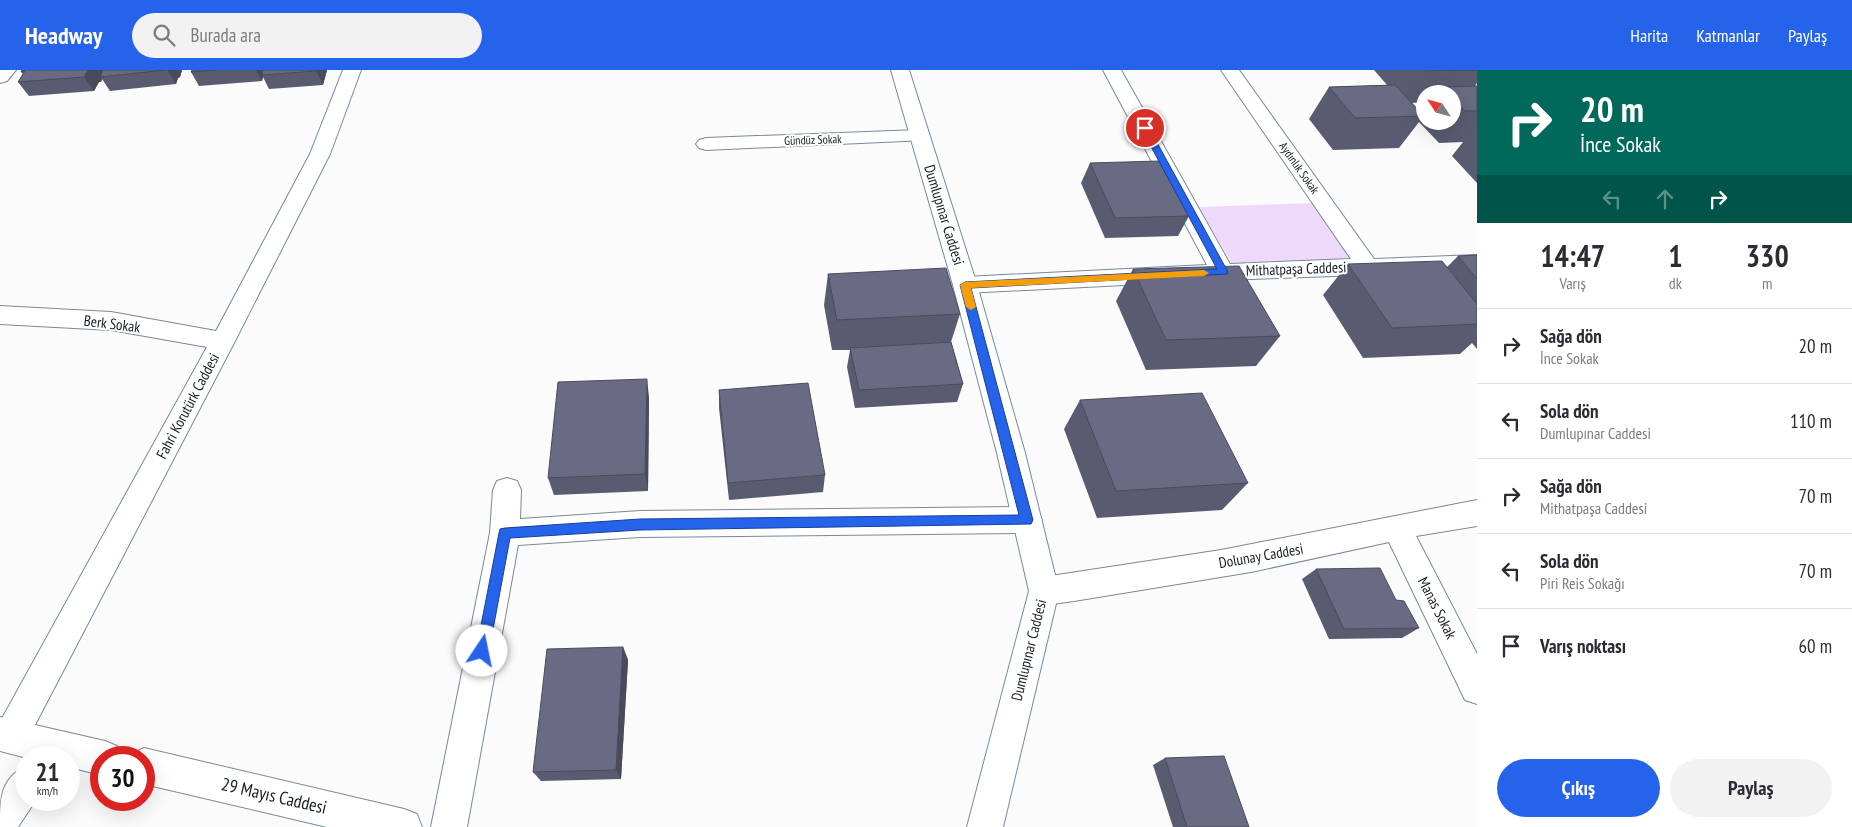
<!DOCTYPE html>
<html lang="tr">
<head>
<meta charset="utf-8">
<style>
	:root { --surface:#fff; --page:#f2f2f3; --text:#2b2b33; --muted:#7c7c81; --line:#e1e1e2; --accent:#2563eb }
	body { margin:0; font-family:"PT Sans Narrow",sans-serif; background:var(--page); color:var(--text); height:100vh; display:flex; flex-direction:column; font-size:19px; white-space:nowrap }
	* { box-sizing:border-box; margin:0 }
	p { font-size:16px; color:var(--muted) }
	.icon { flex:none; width:28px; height:28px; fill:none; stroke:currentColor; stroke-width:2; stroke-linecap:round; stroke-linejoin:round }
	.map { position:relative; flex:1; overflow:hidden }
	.panel { display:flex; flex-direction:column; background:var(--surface); width:375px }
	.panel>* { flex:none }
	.banner { background:#00695c; color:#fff; overflow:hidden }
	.needle { width:32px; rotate:306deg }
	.tools { position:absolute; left:1416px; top:15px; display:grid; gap:10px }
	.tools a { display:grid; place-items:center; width:45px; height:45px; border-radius:50%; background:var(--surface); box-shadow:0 5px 20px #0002; font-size:25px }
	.speed { position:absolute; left:15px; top:676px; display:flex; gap:10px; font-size:25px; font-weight:700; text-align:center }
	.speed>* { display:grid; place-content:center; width:65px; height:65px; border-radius:50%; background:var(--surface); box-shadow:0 5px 20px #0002; line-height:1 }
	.speed small { font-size:12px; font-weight:400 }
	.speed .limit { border:8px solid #d22; background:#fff; color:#111 }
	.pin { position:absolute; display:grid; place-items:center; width:42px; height:42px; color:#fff; margin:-21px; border:2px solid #fff; border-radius:50%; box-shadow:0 1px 5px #0007 }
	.me { position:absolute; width:55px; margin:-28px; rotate:11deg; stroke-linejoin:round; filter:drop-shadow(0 0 4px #0008) }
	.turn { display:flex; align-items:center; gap:18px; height:105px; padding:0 20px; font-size:22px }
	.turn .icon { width:65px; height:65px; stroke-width:2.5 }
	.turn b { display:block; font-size:35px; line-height:42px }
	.lanes { display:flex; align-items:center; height:48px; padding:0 20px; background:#0003; justify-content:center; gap:25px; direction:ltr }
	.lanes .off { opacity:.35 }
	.eta { display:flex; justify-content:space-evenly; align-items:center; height:85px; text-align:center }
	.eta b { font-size:30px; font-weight:700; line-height:35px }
	.action { display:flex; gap:10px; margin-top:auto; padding:10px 20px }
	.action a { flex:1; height:58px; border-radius:30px; background:var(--accent); color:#fff; font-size:20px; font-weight:700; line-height:58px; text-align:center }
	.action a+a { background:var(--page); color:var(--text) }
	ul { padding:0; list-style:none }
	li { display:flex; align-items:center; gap:15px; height:75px; padding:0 20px; border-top:1px solid var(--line) }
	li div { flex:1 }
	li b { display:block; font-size:19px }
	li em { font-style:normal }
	header { display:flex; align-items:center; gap:30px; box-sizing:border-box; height:70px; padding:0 25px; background:var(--accent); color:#fff }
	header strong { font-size:24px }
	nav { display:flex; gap:28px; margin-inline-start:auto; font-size:18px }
	.search { width:350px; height:45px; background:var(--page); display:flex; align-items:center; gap:12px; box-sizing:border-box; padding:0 18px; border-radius:28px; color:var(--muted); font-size:19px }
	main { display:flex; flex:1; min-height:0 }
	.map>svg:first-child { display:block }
	.green { fill:#eed9fa }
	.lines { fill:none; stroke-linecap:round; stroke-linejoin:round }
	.minor-casing { stroke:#758a9c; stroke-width:2 }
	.tertiary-casing { stroke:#758a9c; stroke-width:2 }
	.minor { fill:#fff; fill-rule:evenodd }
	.tertiary { fill:#fff; fill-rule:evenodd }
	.wall { fill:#595c71; fill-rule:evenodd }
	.shaded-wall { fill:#494b5c }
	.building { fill:#686b83; stroke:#494b5c }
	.route { fill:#2563eb; stroke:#184099 }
	.slow { fill:#f59e0b }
	.labels { text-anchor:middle; stroke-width:4; stroke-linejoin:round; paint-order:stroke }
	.far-street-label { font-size:12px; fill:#161e25; stroke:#fff }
	.street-label { font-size:15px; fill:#161e25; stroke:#fff }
	.near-street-label { font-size:18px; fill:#161e25; stroke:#fff }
</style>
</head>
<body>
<header>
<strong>Headway</strong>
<div class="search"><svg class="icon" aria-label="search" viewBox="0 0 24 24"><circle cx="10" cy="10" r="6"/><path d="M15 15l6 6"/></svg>Burada ara</div>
<nav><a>Harita</a><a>Katmanlar</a><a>Paylaş</a></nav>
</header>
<main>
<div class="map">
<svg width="1477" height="757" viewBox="0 0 1477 757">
	<rect width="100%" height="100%" fill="#fbfbfb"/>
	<polygon class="green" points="1316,133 1357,190 1233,195 1199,137"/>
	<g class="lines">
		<defs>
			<g id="minor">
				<polygon points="0,0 16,0 7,11 0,13"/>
				<polygon points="343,0 361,0 330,84 235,271 23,678 11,683 0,679 0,652 207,277 111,260 0,254 0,236 111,242 216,261 310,84"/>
				<polygon points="1103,0 1121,0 1230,194 1351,189 1221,0 1239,0 1374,189 1477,185 1477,201 1223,210 965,223 957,221 953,215 957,209 965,207 1207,195"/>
				<polygon points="919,60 926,62 929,66 926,70 706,80 699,78 696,74 699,70 706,68"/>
				<polygon points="507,408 517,411 521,420 520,449 640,441 1027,437 1037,441 1042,450 1037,459 1027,463 640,467 518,475 467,757 431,757 490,463 493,420 497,411"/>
				<polygon points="1477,430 1477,456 1416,466 1477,584 1477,634 1465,630 1389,472 1251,502 1074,531 1044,535 1033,531 1029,521 1033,511 1044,507 1221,480"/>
				<path d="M26 696V730H36L18 757H0C0 729 0 709 26 696Z"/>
			</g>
			<g id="tertiary">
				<polygon points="891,0 909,0 977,215 1025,383 1059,521 1003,757 967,757 1029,521 997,383 953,215"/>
				<polygon points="0,647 105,671 117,676 122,688 101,688 101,705 69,697 69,688 27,688 0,681"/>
				<polygon points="144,678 404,739 417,744 422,757 327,757 144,714 144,688 130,688 132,684"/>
			</g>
		</defs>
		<use href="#minor" class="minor-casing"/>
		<use href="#tertiary" class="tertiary-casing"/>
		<use href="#minor" class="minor"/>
		<use href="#tertiary" class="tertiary"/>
	</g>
	<g class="wall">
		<polygon points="22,0 182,0 180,7 178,8 176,14 110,21 102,9 101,12 99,12 94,21 29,26 18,12 23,4 21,2"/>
		<polygon points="192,0 327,0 323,15 269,19 263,7 262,11 199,16 191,2"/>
		<path d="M1374 0H1477V13L1475 16H1477V113L1452 86 1463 72 1439 73 1419 52 1399 78 1333 80 1309 49 1329 17 1387 15ZM1425 24H1452V51H1425V38L1421 43 1411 33 1425 32Z"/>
		<polygon points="1090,93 1189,146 1178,166 1105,168 1081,113"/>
		<polygon points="1477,185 1477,279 1472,273 1460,284 1363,288 1323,225 1348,194 1447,197 1458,186"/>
		<polygon points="1133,199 1280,266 1256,296 1146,300 1116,231"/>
		<polygon points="828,204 960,244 951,272 963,314 957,332 855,338 847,297 850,280 832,280 824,235"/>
		<polygon points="719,320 825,405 823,422 729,430 719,338"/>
		<polygon points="649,327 648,421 554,425 548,408"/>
		<polygon points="1080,330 1248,413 1222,440 1097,448 1064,359"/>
		<polygon points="1316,499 1396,530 1419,558 1402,568 1329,569 1302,509"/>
		<polygon points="623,577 628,590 621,709 541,711 533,702"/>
		<polygon points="1165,688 1249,757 1173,757 1153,695"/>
	</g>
	<g class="shaded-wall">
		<polygon points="88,0 104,0 100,7 102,9 101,12 99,12 94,21 84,7"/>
		<polygon points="167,0 182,0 180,7 178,8 176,14"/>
		<polygon points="256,0 263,0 262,5 263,7 262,11"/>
		<polygon points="317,0 327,0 323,15 316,1"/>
		<polygon points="647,309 649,327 648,421 645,404"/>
		<polygon points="623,577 628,590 621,709 616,700"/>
	</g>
	<g class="building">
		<polygon points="22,0 88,0 84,7 18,12 25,1 21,2"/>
		<polygon points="103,0 165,0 100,7"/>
		<polygon points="192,0 216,0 191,2"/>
		<polygon points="263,0 317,0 316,1 262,5"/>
		<polygon points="1425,0 1477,0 1425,1"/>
		<polygon points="1395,15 1424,46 1355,48 1329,17"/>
		<polygon points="1477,16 1477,41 1465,41 1452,29 1452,24 1447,24 1440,17"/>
		<polygon points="1159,91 1189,146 1115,148 1090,93"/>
		<polygon points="1477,185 1477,209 1458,186"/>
		<polygon points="1442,191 1477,234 1477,254 1392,258 1348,194"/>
		<polygon points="1239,196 1280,266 1166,270 1133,199"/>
		<polygon points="946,198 960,244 837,250 828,204"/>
		<polygon points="951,272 963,314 859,320 850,278"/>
		<polygon points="647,309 645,404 548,408 558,312"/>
		<polygon points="808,313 825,405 728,413 719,320"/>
		<polygon points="1202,323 1248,413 1116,421 1080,330"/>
		<polygon points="1380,498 1396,530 1404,531 1419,558 1344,559 1316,499"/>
		<polygon points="623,577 616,700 533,702 547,579"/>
		<polygon points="1224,686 1249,757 1187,757 1165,688"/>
	</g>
	<polygon class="route" points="1145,56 1149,58 1228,202 1227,204 971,218 1033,450 1031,454 640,460 510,468 489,581 487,585 482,587 478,585 476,581 499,463 500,459 505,458 640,449 1019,445 960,215 965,212 1217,199 1141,58"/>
	<polygon class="slow" points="1204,200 1209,203 1204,206 971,218 976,237 971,240 966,237 960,215 965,212"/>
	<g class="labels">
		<g class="far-street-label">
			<text transform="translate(813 70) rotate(-2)" y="4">Gündüz Sokak</text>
			<text transform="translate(1299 98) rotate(55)" y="4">Aydınlık Sokak</text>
		</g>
		<g class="street-label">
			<text transform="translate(944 145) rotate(73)" y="5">Dumlupınar Caddesi</text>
			<text transform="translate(1296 199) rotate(-2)" y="5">Mithatpaşa Caddesi</text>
			<text transform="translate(112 254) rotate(7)" y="5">Berk Sokak</text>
			<text transform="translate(188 336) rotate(-62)" y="5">Fahri Korutürk Caddesi</text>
			<text transform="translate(1261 486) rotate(-10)" y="5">Dolunay Caddesi</text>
			<text transform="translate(1437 538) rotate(63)" y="5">Manas Sokak</text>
			<text transform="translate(1029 580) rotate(-76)" y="5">Dumlupınar Caddesi</text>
		</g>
		<g class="near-street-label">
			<text transform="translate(274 726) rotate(13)" y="6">29 Mayıs Caddesi</text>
		</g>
	</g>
</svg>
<div class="tools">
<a><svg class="needle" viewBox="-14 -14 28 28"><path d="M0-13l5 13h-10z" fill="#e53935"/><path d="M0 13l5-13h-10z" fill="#7c7c81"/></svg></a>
</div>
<div class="speed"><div>21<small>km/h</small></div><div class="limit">30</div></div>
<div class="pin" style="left:1145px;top:58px;background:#d93025"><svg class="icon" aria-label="arrive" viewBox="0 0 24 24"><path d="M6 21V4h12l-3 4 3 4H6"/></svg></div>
<svg class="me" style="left:482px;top:581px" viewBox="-20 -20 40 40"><circle r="19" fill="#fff"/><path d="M0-13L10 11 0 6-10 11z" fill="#2563eb"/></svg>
</div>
<section class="panel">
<div class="banner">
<div class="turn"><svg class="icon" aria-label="right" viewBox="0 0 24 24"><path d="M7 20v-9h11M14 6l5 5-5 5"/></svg><div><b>20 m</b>İnce Sokak</div></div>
<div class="lanes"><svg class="icon off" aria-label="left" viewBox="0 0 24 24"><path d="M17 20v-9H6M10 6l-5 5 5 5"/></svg><svg class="icon off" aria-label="ahead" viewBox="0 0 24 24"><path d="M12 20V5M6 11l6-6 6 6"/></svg><svg class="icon" aria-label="right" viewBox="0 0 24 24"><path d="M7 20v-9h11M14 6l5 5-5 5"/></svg></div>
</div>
<div class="eta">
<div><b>14:47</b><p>Varış</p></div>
<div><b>1</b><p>dk</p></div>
<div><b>330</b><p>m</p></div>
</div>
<ul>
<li><svg class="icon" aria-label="right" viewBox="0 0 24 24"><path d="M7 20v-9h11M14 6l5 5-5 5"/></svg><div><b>Sağa dön</b><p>İnce Sokak</p></div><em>20 m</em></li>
<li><svg class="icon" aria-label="left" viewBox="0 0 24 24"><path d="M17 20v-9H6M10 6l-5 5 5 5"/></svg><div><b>Sola dön</b><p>Dumlupınar Caddesi</p></div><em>110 m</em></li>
<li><svg class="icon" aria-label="right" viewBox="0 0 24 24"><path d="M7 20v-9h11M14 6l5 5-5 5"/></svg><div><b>Sağa dön</b><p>Mithatpaşa Caddesi</p></div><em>70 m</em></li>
<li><svg class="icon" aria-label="left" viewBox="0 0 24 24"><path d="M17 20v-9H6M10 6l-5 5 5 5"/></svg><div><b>Sola dön</b><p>Piri Reis Sokağı</p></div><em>70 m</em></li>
<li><svg class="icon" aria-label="arrive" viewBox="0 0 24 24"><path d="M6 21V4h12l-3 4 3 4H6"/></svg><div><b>Varış noktası</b></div><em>60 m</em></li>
</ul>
<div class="action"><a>Çıkış</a><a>Paylaş</a></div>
</section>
</main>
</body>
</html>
